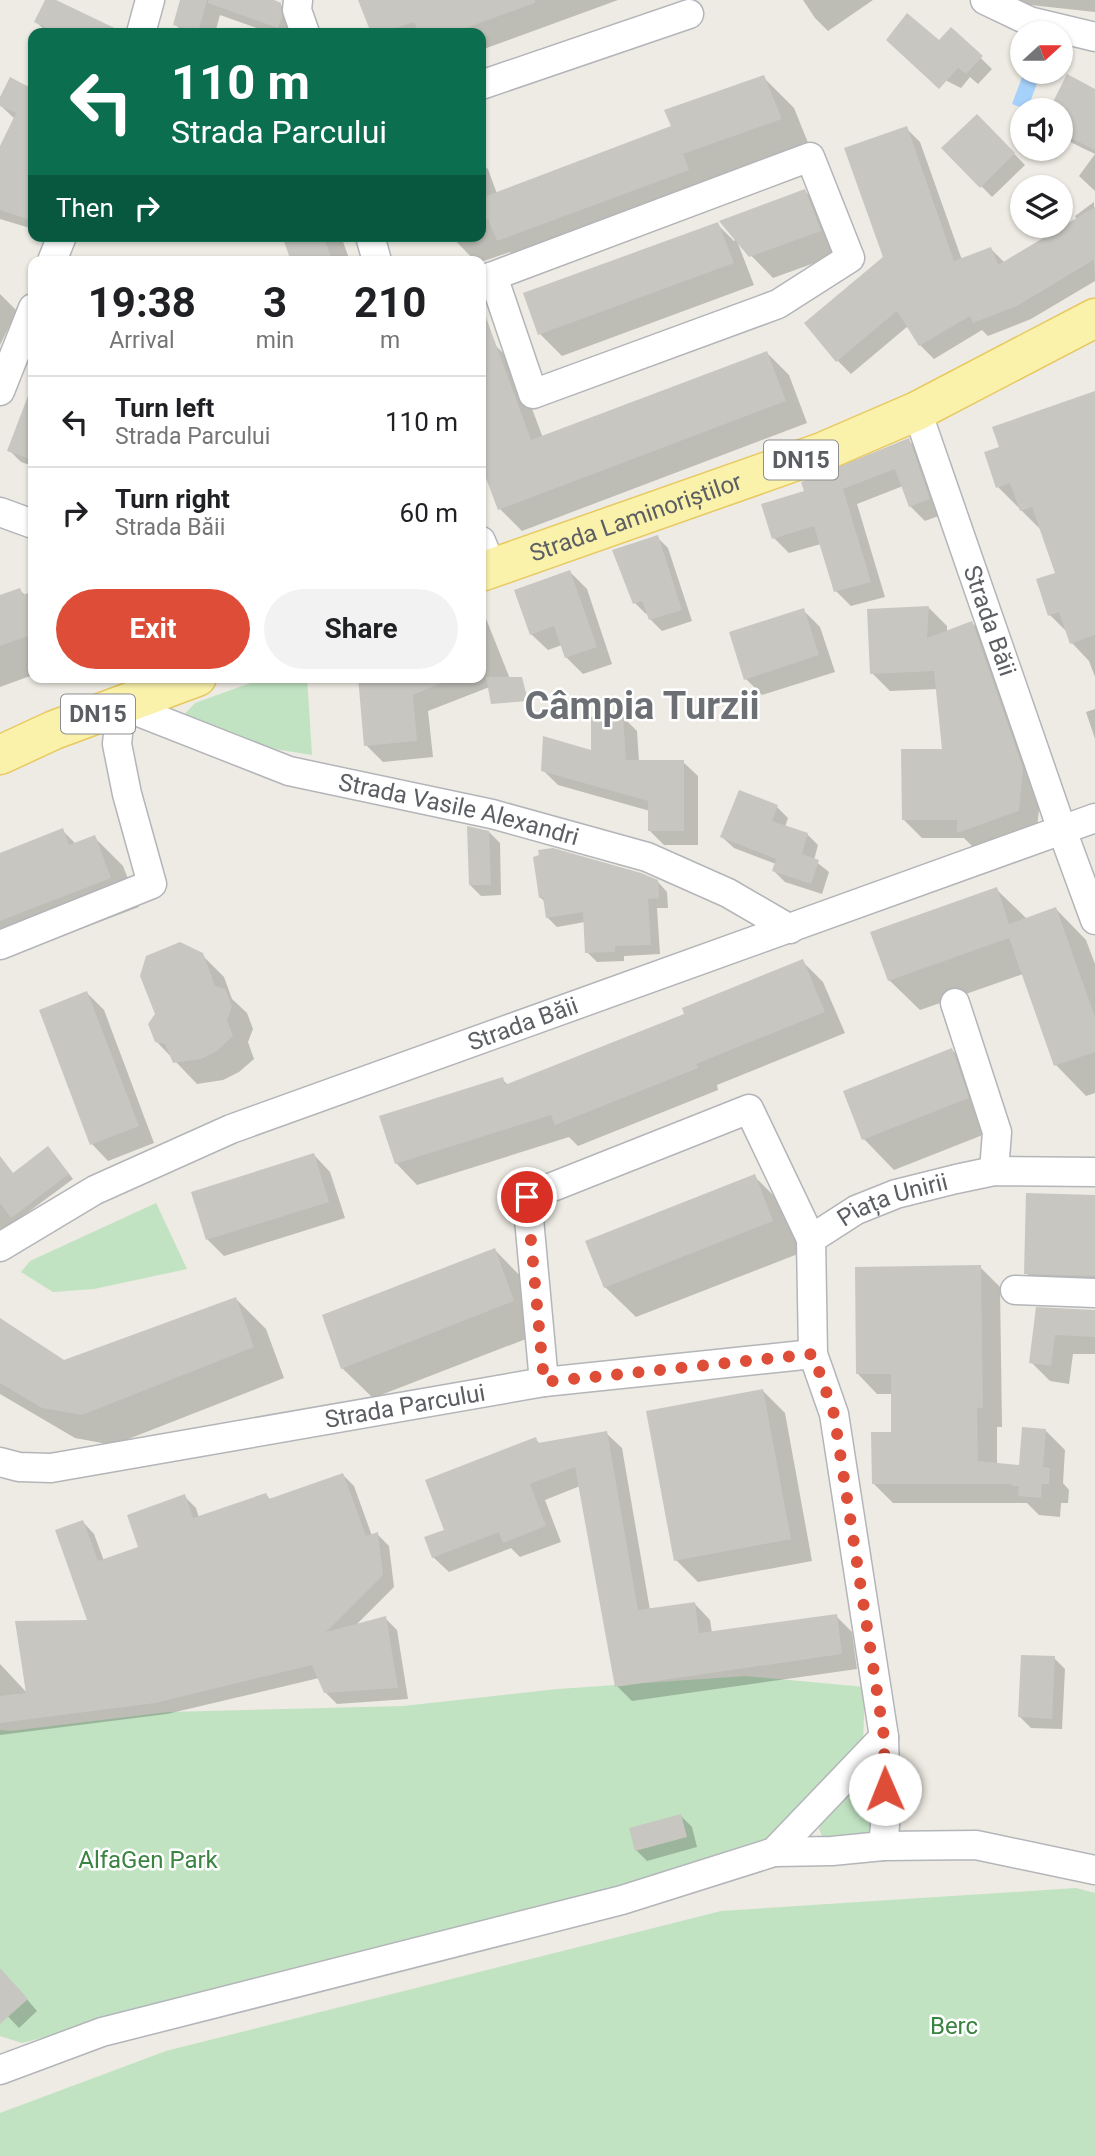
<!DOCTYPE html>
<html lang="en">
<head>
<meta charset="utf-8">
<style>
	:root { --surface:#fff; --page:#f2f2f2; --text:#202124; --muted:#757577; --line:#e0e0e0; --accent:#de4d38 }
	body { margin:0; font-family:Roboto,sans-serif; background:var(--page); color:var(--text); height:100vh; display:flex; flex-direction:column; font-size:26px; white-space:nowrap }
	* { box-sizing:border-box; margin:0 }
	p { font-size:23px; color:var(--muted) }
	.icon { flex:none; width:38px; height:38px; fill:none; stroke:currentColor; stroke-width:2; stroke-linecap:round; stroke-linejoin:round }
	.map { position:relative; flex:1; overflow:hidden }
	.details { position:absolute; left:28px; top:256px; width:458px; height:427px; display:flex; flex-direction:column; background:var(--surface); border-radius:14px; box-shadow:0 2px 5px #0004 }
	.details>* { flex:none }
	.guide { position:absolute; left:28px; top:28px; width:458px; height:214px; border-radius:14px; box-shadow:0 2px 5px #0004; background:#0b6e4f; color:#fff; overflow:hidden }
	.needle { width:46px; rotate:69deg }
	.buttons { position:absolute; left:1010px; top:21px; display:grid; gap:14px }
	.buttons a { display:grid; place-items:center; width:63px; height:63px; border-radius:50%; background:var(--surface); box-shadow:0 2px 5px #0004; font-size:35px }
	.pin { position:absolute; display:grid; place-items:center; width:60px; height:60px; color:#fff; margin:-30px; border:4px solid #fff; border-radius:50%; box-shadow:0 2px 7px #0007 }
	.me { position:absolute; width:77px; margin:-38px; rotate:359deg; stroke-linejoin:round; filter:drop-shadow(0 0 5px #0008) }
	.turn { display:flex; align-items:center; gap:24px; height:147px; padding:0 28px; font-size:32px }
	.turn .icon { width:91px; height:91px; stroke-width:2.5 }
	.turn b { display:block; font-size:49px; line-height:60px }
	.then { display:flex; align-items:center; height:66px; padding:0 28px; background:#0003; gap:14px; font-size:26px }
	.eta { display:flex; justify-content:space-evenly; align-items:center; height:119px; text-align:center }
	.eta b { font-size:42px; font-weight:700; line-height:49px }
	.action { display:flex; gap:14px; margin-top:auto; padding:14px 28px }
	.action a { flex:1; height:80px; border-radius:42px; background:var(--accent); color:#fff; font-size:28px; font-weight:700; line-height:80px; text-align:center }
	.action a+a { background:var(--page); color:var(--text) }
	ul { padding:0; list-style:none }
	li { display:flex; align-items:center; gap:21px; height:91px; padding:0 28px; border-top:2px solid var(--line) }
	li div { flex:1 }
	li b { display:block; font-size:26px }
	li em { font-style:normal }
	.map>svg:first-child { display:block }
	.green { fill:#c1e3c2 }
	.water { fill:#a6d1fa }
	.shadow { fill:#0003 }
	.building { fill:#c8c6c0 }
	.lines { fill:none; stroke-linecap:round; stroke-linejoin:round }
	.minor-casing { stroke:#b3b5b9; stroke-width:31 }
	.primary-casing { stroke:#e8c960; stroke-width:41 }
	.minor { stroke:#fff; stroke-width:28 }
	.primary { stroke:#faf1ab; stroke-width:38 }
	.route { stroke:#de4d38; stroke-width:12; stroke-dasharray:0 21.6 }
	.labels { text-anchor:middle; stroke-width:5; stroke-linejoin:round; paint-order:stroke }
	.shield { fill:#fff; stroke:#8c8e92; stroke-width:2 }
	.shield-label { font-size:23px; font-weight:bold; fill:#5b5e63 }
	.street-label { font-size:24px; fill:#5b5e63; stroke:#fff }
	.park-label { font-size:24px; fill:#3a8341; stroke:#fff }
	.town-label { font-size:38px; font-weight:bold; fill:#6c7075; stroke:#fff }
</style>
</head>
<body>
<div class="map">
<svg width="1095" height="2156" viewBox="0 0 1095 2156">
	<rect width="100%" height="100%" fill="#edebe3"/>
	<g class="green">
		<polygon points="267,677 307,677 312,755 268,748 182,717 195,703"/>
		<polygon points="156,1203 187,1269 94,1289 53,1292 21,1272 30,1261"/>
		<polygon points="746,1676 865,1687 863,1745 760,1849 741,1857 22,2043 0,2036 0,1730 10,1731 168,1712 403,1706 558,1689"/>
		<polygon points="866,1775 871,1779 877,1826 873,1836 823,1838 819,1829 821,1818"/>
		<polygon points="1076,1888 1095,1893 1095,2156 0,2156 0,2113 166,2051 721,1911"/>
	</g>
	<polygon class="water" points="1024,72 1041,73 1027,110 1012,104"/>
	<g class="shadow">
		<polygon points="47,0 52,0 112,29 116,33 48,33 36,22"/>
		<polygon points="182,0 268,0 280,4 294,18 294,33 271,33 220,15 215,33 184,33 175,24"/>
		<polygon points="360,0 618,0 481,50 481,33 373,33"/>
		<polygon points="803,0 873,0 828,31 815,18"/>
		<polygon points="1017,0 1095,0 1095,12 1021,4"/>
		<polygon points="951,29 992,69 978,84 970,77 961,88 925,70 939,42"/>
		<polygon points="763,77 794,108 811,150 529,270 510,252 481,262 475,261 451,236 481,236 481,163 488,169 497,194 673,127"/>
		<polygon points="1068,77 1095,91 1095,191 1079,176 1095,154 1060,137 1060,110 1051,110"/>
		<polygon points="10,80 33,91 33,229 0,219 0,149 15,119 0,105 0,101"/>
		<polygon points="977,116 1025,165 992,197 944,148"/>
		<polygon points="906,128 920,142 962,260 991,249 1005,263 1077,220 1075,216 1094,202 1095,281 1031,319 988,336 982,330 934,359 920,345 908,326 851,374 837,360 885,257"/>
		<polygon points="805,191 826,213 842,253 773,278 737,241 754,285 562,356 540,334 717,224 734,241"/>
		<polygon points="284,236 341,236 350,261 293,261"/>
		<polygon points="0,294 17,311 0,345"/>
		<polygon points="494,344 516,366 543,438 767,353 789,375 807,423 522,531 500,509"/>
		<polygon points="1095,393 1095,677 1089,661 1072,643 1069,634 1050,615 1057,574 1042,531 998,487 1001,448"/>
		<polygon points="33,395 33,466 21,462 9,450 25,409"/>
		<polygon points="908,440 924,455 944,514 925,521 910,506 903,486 857,504 885,597 851,606 836,591 821,544 789,553 774,538 806,492"/>
		<polygon points="657,537 668,548 692,621 662,631 651,620 648,613 646,614 635,603"/>
		<polygon points="570,572 587,589 612,664 583,674 566,657 562,645 548,650 531,634"/>
		<polygon points="20,590 26,596 33,593 33,675 0,687 0,597"/>
		<polygon points="481,606 510,679 428,711 433,757 383,762 366,745 359,677 481,677"/>
		<polygon points="929,608 947,626 947,632 972,623 990,641 1041,788 1037,829 977,851 964,838 922,838 904,820 943,751 938,689 890,691 872,673"/>
		<polygon points="803,610 820,627 835,672 762,695 746,679"/>
		<polygon points="1095,709 1095,739 1086,712"/>
		<polygon points="622,716 637,731 639,762 683,762 698,776 698,845 664,845 650,831 650,811 558,785 543,770 593,752"/>
		<polygon points="740,792 777,807 788,818 785,827 807,834 818,845 814,860 829,872 822,894 785,882 774,871 776,864 734,848 722,837"/>
		<polygon points="62,830 76,844 94,837 123,866 139,907 0,960 0,854"/>
		<polygon points="489,832 500,843 501,895 481,896 470,885"/>
		<polygon points="657,881 667,892 668,908 657,908 660,954 624,956 624,961 597,962 587,952 585,922 557,927 547,917 545,902 540,897"/>
		<polygon points="996,889 1027,919 1056,909 1086,940 1095,964 1095,1093 1086,1096 1056,1065 1023,974 920,1010 889,980"/>
		<polygon points="202,955 224,977 232,999 247,1013 253,1029 248,1042 254,1059 239,1072 223,1080 197,1084 156,1041 157,1014"/>
		<polygon points="802,961 823,982 845,1033 717,1085 718,1090 578,1146 569,1137 417,1185 396,1163 502,1079 509,1086 687,1015"/>
		<polygon points="87,993 104,1010 154,1143 108,1161 92,1144"/>
		<polygon points="952,1050 982,1080 998,1129 894,1170 864,1139"/>
		<polygon points="53,1153 73,1179 0,1233 0,1157 14,1175"/>
		<polygon points="314,1155 330,1172 345,1218 224,1256 208,1240 193,1193"/>
		<polygon points="754,1176 785,1207 803,1252 636,1317 605,1287"/>
		<polygon points="1095,1197 1095,1294 1045,1292 1026,1273"/>
		<polygon points="495,1250 525,1281 544,1332 373,1398 342,1368"/>
		<polygon points="980,1267 1000,1287 1002,1427 997,1427 997,1465 1021,1467 1045,1430 1065,1450 1063,1483 1069,1490 1068,1503 1061,1503 1060,1517 1039,1515 1027,1503 893,1503 873,1483 893,1434 893,1394 877,1394 858,1374"/>
		<polygon points="236,1299 266,1329 284,1378 113,1445 75,1438 0,1394 0,1320 64,1362"/>
		<polygon points="1038,1309 1095,1311 1095,1354 1073,1354 1069,1384 1050,1381 1031,1362"/>
		<polygon points="763,1391 785,1413 812,1561 698,1582 676,1560"/>
		<polygon points="606,1433 622,1448 650,1610 695,1604 710,1620 712,1633 836,1616 852,1632 857,1669 632,1701 617,1686 580,1486 545,1500 561,1542 520,1557 511,1548 449,1572 433,1557 446,1531 536,1440 540,1444"/>
		<polygon points="343,1475 354,1486 372,1536 377,1534 389,1546 394,1587 355,1626 385,1618 397,1630 408,1699 337,1704 325,1692 319,1678 167,1714 0,1735 0,1664 28,1694 89,1622 83,1522 94,1534 104,1561 140,1548 184,1496 196,1508 199,1518 266,1495 271,1500"/>
		<polygon points="1054,1658 1065,1669 1062,1729 1031,1728 1020,1717"/>
		<polygon points="681,1816 692,1827 697,1847 647,1861 636,1850"/>
		<polygon points="0,1984 18,1989 37,2011 19,2028 0,2008"/>
	</g>
	<g class="building">
		<polygon points="45,0 56,0 125,33 57,33 34,22"/>
		<polygon points="180,0 207,0 198,32 173,25"/>
		<polygon points="208,0 274,0 281,3 282,17 278,28 208,3"/>
		<polygon points="358,0 535,0 535,3 452,33 419,33 414,22 381,33 371,33"/>
		<polygon points="907,13 939,40 951,27 983,56 966,74 958,68 939,89 886,40"/>
		<polygon points="1067,74 1095,89 1095,150 1060,133 1060,110 1049,110"/>
		<polygon points="764,75 782,119 683,154 689,170 497,241 488,219 481,221 481,198 671,126 664,110"/>
		<polygon points="10,77 29,87 33,79 33,221 0,210 0,146 16,113 0,106 0,97"/>
		<polygon points="977,114 1015,153 980,188 941,148"/>
		<polygon points="907,126 954,261 991,247 998,265 1095,207 1095,259 1017,306 973,323 970,316 919,346 897,311 836,362 804,323 883,257 844,148"/>
		<polygon points="805,189 821,231 749,257 719,221"/>
		<polygon points="718,222 734,263 538,335 523,293"/>
		<polygon points="282,236 323,236 333,261 291,261"/>
		<polygon points="484,312 531,440 767,351 786,401 498,510 481,465 481,313"/>
		<polygon points="31,388 33,388 33,460 7,451"/>
		<polygon points="1095,391 1095,635 1070,644 1059,612 1048,616 1036,579 1055,573 1032,507 1020,511 1010,483 996,488 984,452 999,447 992,427"/>
		<polygon points="909,438 930,499 909,507 895,469 843,489 871,582 834,592 814,526 772,539 761,504 804,491 801,482"/>
		<polygon points="658,535 682,610 649,620 642,601 633,604 612,550"/>
		<polygon points="570,570 597,647 565,658 554,626 530,635 514,590"/>
		<polygon points="20,588 23,595 33,591 33,634 0,646 0,595"/>
		<polygon points="929,606 927,638 972,621 1023,768 1019,811 957,833 957,820 902,820 901,749 942,749 934,671 870,674 867,609"/>
		<polygon points="804,608 819,655 744,680 729,632"/>
		<polygon points="358,677 453,677 453,678 413,695 417,741 364,746"/>
		<polygon points="486,677 522,677 528,701 491,704"/>
		<polygon points="623,715 626,760 684,760 684,831 648,831 648,801 541,771 543,736 591,750 591,717"/>
		<polygon points="739,790 778,805 772,821 808,833 802,854 819,860 811,884 772,871 776,859 720,837"/>
		<polygon points="467,826 489,831 491,885 469,885"/>
		<polygon points="63,828 69,845 95,835 111,878 0,921 0,853"/>
		<polygon points="553,848 641,873 658,880 659,898 648,899 651,945 615,946 615,952 585,953 583,912 546,918 543,897 539,898 533,857 539,855 538,850"/>
		<polygon points="997,887 1009,924 1056,907 1095,1017 1095,1052 1054,1066 1009,938 888,981 870,932"/>
		<polygon points="180,942 203,953 215,986 225,989 232,1006 227,1020 233,1036 217,1051 201,1059 173,1063 165,1044 155,1042 148,1024 155,1014 140,976 146,956"/>
		<polygon points="803,959 825,1012 696,1064 698,1068 555,1125 551,1115 395,1164 379,1116 503,1077 505,1085 684,1014 682,1008"/>
		<polygon points="87,991 139,1126 90,1145 39,1010"/>
		<polygon points="952,1048 969,1098 862,1140 843,1091"/>
		<polygon points="48,1146 69,1174 11,1218 0,1203 0,1156 13,1173"/>
		<polygon points="314,1153 329,1202 206,1240 191,1192"/>
		<polygon points="755,1174 773,1221 604,1288 585,1241"/>
		<polygon points="1026,1193 1095,1195 1095,1276 1024,1274"/>
		<polygon points="495,1248 514,1301 341,1369 322,1315"/>
		<polygon points="981,1265 983,1408 977,1408 978,1461 1019,1465 1022,1427 1046,1429 1043,1467 1050,1468 1049,1484 1042,1484 1041,1498 1018,1496 1019,1486 1012,1486 1012,1484 872,1484 871,1432 891,1432 891,1374 856,1374 855,1267"/>
		<polygon points="236,1297 254,1347 82,1415 42,1408 0,1383 0,1318 64,1360"/>
		<polygon points="1036,1307 1095,1310 1095,1337 1055,1335 1051,1366 1029,1363"/>
		<polygon points="763,1389 791,1539 674,1561 646,1411"/>
		<polygon points="607,1431 638,1610 695,1602 699,1633 837,1614 842,1654 615,1687 575,1467 530,1484 546,1526 503,1543 499,1532 432,1558 424,1537 444,1530 425,1480 536,1437 538,1443"/>
		<polygon points="343,1473 366,1536 378,1532 383,1575 326,1632 386,1616 398,1688 324,1693 312,1665 155,1703 0,1723 0,1696 26,1693 15,1621 87,1620 55,1530 83,1520 98,1561 138,1547 127,1515 185,1494 193,1518 266,1493 269,1499"/>
		<polygon points="1021,1655 1055,1656 1052,1719 1018,1717"/>
		<polygon points="681,1814 687,1837 635,1851 629,1828"/>
		<polygon points="0,1968 28,1999 0,2024"/>
	</g>
	<g class="lines">
		<defs>
			<g id="minor">
				<polyline points="298,0 297,10 305,33"/>
				<polyline points="985,0 1029,21 1095,37"/>
				<polyline points="141,33 150,0"/>
				<polyline points="481,85 689,14"/>
				<polyline points="370,236 377,261"/>
				<polyline points="52,261 62,236"/>
				<polyline points="481,280 493,276 533,394 778,304 850,258 810,157 493,276"/>
				<polyline points="0,391 33,308"/>
				<path id="s1" d="M917 411 1062 830 1095 920"/>
				<polyline points="0,512 33,524"/>
				<polyline points="481,541 492,568"/>
				<path id="s2" d="M0 945 152 884 127 794 117 744 121 705 289 771 492 814 647 857 728 893 790 929"/>
				<polyline points="955,1003 997,1132 994,1171"/>
				<path id="s3" d="M0 1247 95 1190 231 1129 1095 818"/>
				<polyline points="1015,1290 1095,1293"/>
				<polyline points="544,1382 527,1197 749,1109 811,1239"/>
				<path id="s4" d="M0 1462 19 1467 51 1468 544 1382 813 1354"/>
				<polyline points="883,1846 976,1845 1095,1870"/>
				<polyline points="774,1852 832,1851 883,1846 886,1815 884,1737"/>
				<path id="s5" d="M0 2070 102 2032 622 1900 774 1852 884 1737 834 1414 813 1354 811 1239 856 1210 896 1194 956 1179 994 1171 1095 1172"/>
			</g>
			<g id="primary">
				<path id="s6" d="M481 572 822 452 917 411 1095 318"/>
				<polyline points="0,755 54,730 197,677"/>
			</g>
		</defs>
		<use href="#minor" class="minor-casing"/>
		<use href="#primary" class="primary-casing"/>
		<use href="#minor" class="minor"/>
		<use href="#primary" class="primary"/>
	</g>
	<g class="lines">
		<polyline class="route" points="527,1197 544,1382 813,1354 834,1414 884,1737 885,1789"/>
	</g>
	<g class="labels">
		<g class="shield">
			<rect x="764" y="440.5" width="74" height="39" rx="5"/>
			<rect x="61" y="694.5" width="74" height="39" rx="5"/>
		</g>
		<g class="shield-label">
			<text x="801" y="468">DN15</text>
			<text x="98" y="722">DN15</text>
		</g>
		<g class="street-label">
			<text dy="8" stroke="none"><textPath href="#s6" startOffset="164">Strada Laminoriștilor</textPath></text>
			<text dy="8" stroke="none"><textPath href="#s1" startOffset="222">Strada Băii</textPath></text>
			<text dy="8" stroke="none"><textPath href="#s2" startOffset="702">Strada Vasile Alexandri</textPath></text>
			<text dy="8" stroke="none"><textPath href="#s3" startOffset="570">Strada Băii</textPath></text>
			<text dy="8" stroke="none"><textPath href="#s5" startOffset="1561">Piața Unirii</textPath></text>
			<text dy="8" stroke="none"><textPath href="#s4" startOffset="411">Strada Parcului</textPath></text>
		</g>
		<g class="park-label">
			<text x="148" y="1868">AlfaGen Park</text>
			<text x="954" y="2034">Berc</text>
		</g>
		<g class="town-label">
			<text x="642" y="719">Câmpia Turzii</text>
		</g>
	</g>
</svg>
<div class="buttons">
<a><svg class="needle" viewBox="-14 -14 28 28"><path d="M0-13l5 13h-10z" fill="#e53935"/><path d="M0 13l5-13h-10z" fill="#757577"/></svg></a>
<a><svg class="icon" aria-label="sound" viewBox="0 0 24 24"><path d="M4 9h4l5-4v14l-5-4H4zM17 9q2 3 0 6"/></svg></a>
<a><svg class="icon" aria-label="layers" viewBox="0 0 24 24"><path d="M12 4l9 5-9 5-9-5zM3 14l9 5 9-5"/></svg></a>
</div>
<div class="pin" style="left:527px;top:1197px;background:#d93025"><svg class="icon" aria-label="arrive" viewBox="0 0 24 24"><path d="M6 21V4h12l-3 4 3 4H6"/></svg></div>
<svg class="me" style="left:885px;top:1789px" viewBox="-20 -20 40 40"><circle r="19" fill="#fff"/><path d="M0-13L10 11 0 6-10 11z" fill="#de4d38"/></svg>
<div class="guide">
<div class="turn"><svg class="icon" aria-label="left" viewBox="0 0 24 24"><path d="M17 20v-9H6M10 6l-5 5 5 5"/></svg><div><b>110 m</b>Strada Parcului</div></div>
<div class="then">Then<svg class="icon" aria-label="right" viewBox="0 0 24 24"><path d="M7 20v-9h11M14 6l5 5-5 5"/></svg></div>
</div>
<section class="details">
<div class="eta">
<div><b>19:38</b><p>Arrival</p></div>
<div><b>3</b><p>min</p></div>
<div><b>210</b><p>m</p></div>
</div>
<ul>
<li><svg class="icon" aria-label="left" viewBox="0 0 24 24"><path d="M17 20v-9H6M10 6l-5 5 5 5"/></svg><div><b>Turn left</b><p>Strada Parcului</p></div><em>110 m</em></li>
<li><svg class="icon" aria-label="right" viewBox="0 0 24 24"><path d="M7 20v-9h11M14 6l5 5-5 5"/></svg><div><b>Turn right</b><p>Strada Băii</p></div><em>60 m</em></li>
</ul>
<div class="action"><a>Exit</a><a>Share</a></div>
</section>
</div>
</body>
</html>
